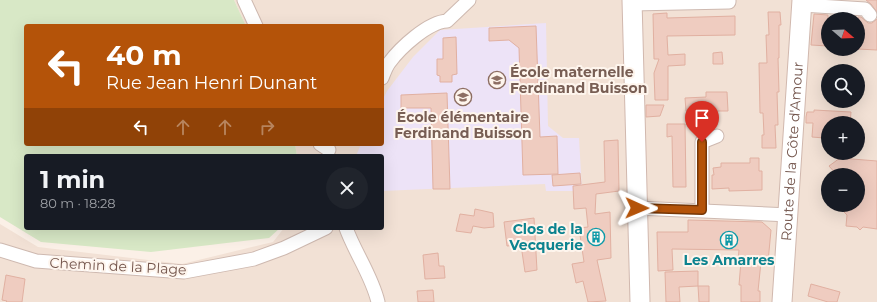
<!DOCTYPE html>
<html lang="en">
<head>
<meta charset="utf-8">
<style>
	:root { --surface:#171b24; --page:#20242c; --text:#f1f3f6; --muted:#9ea1a6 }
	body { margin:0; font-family:Montserrat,sans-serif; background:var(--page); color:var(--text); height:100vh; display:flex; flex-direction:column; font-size:15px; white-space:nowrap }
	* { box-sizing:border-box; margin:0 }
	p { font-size:13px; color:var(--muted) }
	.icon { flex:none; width:22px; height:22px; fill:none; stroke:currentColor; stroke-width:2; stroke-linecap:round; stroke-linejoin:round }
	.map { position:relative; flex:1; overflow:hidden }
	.side { position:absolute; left:24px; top:154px; width:360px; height:76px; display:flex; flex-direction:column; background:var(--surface); border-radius:4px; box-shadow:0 4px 16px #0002 }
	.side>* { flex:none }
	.banner { position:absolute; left:24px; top:24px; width:360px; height:122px; border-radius:4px; box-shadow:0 4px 16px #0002; background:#b45309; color:#fff; overflow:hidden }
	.needle { width:26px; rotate:109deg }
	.buttons { position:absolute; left:821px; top:12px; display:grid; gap:8px }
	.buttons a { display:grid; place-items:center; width:44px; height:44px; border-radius:50%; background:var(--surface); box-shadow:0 4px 16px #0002; font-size:20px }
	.pin { position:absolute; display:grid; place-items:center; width:34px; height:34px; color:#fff; margin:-41px -17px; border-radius:50% 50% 50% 0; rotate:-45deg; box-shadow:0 0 4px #0007 }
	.pin .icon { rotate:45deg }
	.me { position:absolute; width:44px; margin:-22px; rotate:91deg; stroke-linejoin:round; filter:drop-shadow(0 0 3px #0008) }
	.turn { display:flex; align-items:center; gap:14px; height:84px; padding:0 16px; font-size:18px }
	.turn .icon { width:52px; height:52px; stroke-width:2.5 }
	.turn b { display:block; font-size:28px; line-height:34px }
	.lanes { display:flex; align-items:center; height:38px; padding:0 16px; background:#0003; justify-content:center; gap:20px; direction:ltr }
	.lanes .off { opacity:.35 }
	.round { display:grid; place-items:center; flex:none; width:42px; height:42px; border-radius:21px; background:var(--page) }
	.summary { display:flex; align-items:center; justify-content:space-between; height:68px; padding:0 16px }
	h1 { font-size:24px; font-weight:700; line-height:30px }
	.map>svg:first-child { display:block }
	.residential { fill:#f2e1d5; fill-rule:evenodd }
	.education { fill:#ede3f7 }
	.green { fill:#d8e8c6 }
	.building { fill:#efccc0; stroke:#e1b0a1 }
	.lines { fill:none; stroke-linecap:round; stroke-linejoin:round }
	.minor-casing { stroke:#ceb9b0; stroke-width:15 }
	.secondary-casing { stroke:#d1b8ae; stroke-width:21 }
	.minor { stroke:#fff; stroke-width:13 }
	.secondary { stroke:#fff; stroke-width:19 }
	.route-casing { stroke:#753606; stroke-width:10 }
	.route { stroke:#b45309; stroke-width:7 }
	.labels { text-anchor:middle; stroke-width:4; stroke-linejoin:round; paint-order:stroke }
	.education-label { font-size:14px; font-weight:bold; fill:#785e54; stroke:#fef5ed; text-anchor:start }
	.street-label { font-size:14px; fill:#73554c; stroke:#fef5ed }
	.culture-label { font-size:14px; font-weight:bold; fill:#0d838f; stroke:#fef5ed; text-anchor:end }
</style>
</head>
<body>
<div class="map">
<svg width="877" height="302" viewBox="0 0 877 302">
	<rect width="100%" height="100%" fill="#fbf0e7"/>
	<path class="residential" d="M234 0H877V302H0V224L38 247 182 264 273 242 284 228H382V156H297L295 144H382V26H246ZM828 19H858V49H828ZM828 71H858V101H828ZM828 123H858V153H828ZM828 175H858V205H828Z"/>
	<polygon class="education" points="546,23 548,126 563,138 579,138 582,191 546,191 545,184 382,191 382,156 356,156 361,144 382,144 382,101 387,91 413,57 440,30"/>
	<polygon class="green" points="0,0 234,0 246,26 26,26 26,144 295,144 297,156 26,156 26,228 280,228 269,238 151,252 41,242 0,217"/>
	<g class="building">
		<polygon points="866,0 877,0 877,12 871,4"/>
		<polygon points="768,12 780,12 781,25 779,25 779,58 778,58 779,92 777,92 778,125 775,125 776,148 762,148 762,135 764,135 763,113 760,113 759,63 767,63 766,35 769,35"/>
		<polygon points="667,13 667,18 735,16 735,35 667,36 668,55 685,54 685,65 668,66 668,100 655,100 654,73 659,59 654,59 653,14"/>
		<polygon points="814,14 828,15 828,46 811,45"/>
		<polygon points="858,17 861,17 868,23 872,23 877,19 877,50 858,49"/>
		<polygon points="536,26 540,137 557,136 558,174 523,175 519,48 509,40 489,41 489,28"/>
		<polygon points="456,37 457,74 452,75 452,82 440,82 440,76 437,75 437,59 443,59 443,38"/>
		<polygon points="722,52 723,64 713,64 713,53"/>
		<polygon points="706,92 727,92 728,111 686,111 685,98 706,97"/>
		<polygon points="447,93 450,189 433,189 431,108 401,108 401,95"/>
		<polygon points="646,105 664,105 660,116 646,117"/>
		<polygon points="814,110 851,112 850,123 828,123 828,136 825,136 824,138 812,137 813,123 806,123 806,117 807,112 814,112"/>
		<polygon points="667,124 685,124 686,187 673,187 672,136 667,137"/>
		<polygon points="618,140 619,191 596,194 595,214 610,212 611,258 597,260 606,301 588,302 583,281 576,283 572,264 584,262 579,228 588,227 586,208 574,209 573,186 605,182 604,141"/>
		<polygon points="750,158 759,158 759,171 762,171 762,190 729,191 729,188 712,189 712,175 714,175 713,168 721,167 721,163 750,163"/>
		<polygon points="840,158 877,161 877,229 863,227 860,230 857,227 846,226 847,215 844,212 851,205 858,205 858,175 837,175 829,166"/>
		<polygon points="580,173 581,184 553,186 552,175"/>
		<polygon points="475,209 493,213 494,227 484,228 473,226 471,233 456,231 460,214 474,216"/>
		<polygon points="534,218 537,270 525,272 521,245 507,246 504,222"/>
		<polygon points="688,220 762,222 771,230 768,262 761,262 758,291 760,291 760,302 741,302 741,285 739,285 741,261 738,261 739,250 672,249 673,270 658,271 657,232 688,232"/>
		<polygon points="438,253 439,266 444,266 445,278 425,279 423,255"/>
		<polygon points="698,271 698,286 679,287 680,302 666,302 665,272"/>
		<polygon points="6,275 25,279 22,302 6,302 7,301 2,300"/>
		<polygon points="811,284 840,292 837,302 828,302 808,296"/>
		<polygon points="698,286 709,286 709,302 699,302"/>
		<polygon points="433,290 434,302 418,302 417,291"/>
	</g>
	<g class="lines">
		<defs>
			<g id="minor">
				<polyline points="244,0 256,26"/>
				<polyline points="632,4 729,2 729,0"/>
				<polyline points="802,5 865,9 870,15"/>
				<path d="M382 78C384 73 386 67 389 63 400 48 428 22 447 21L469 0"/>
				<polyline points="320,144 329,150"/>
				<polyline points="637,208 789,215"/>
				<polyline points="702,210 702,142 717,136"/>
				<path d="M346 228C355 253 372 276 378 302"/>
				<polyline points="0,250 36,261 184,272 254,259 284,248 326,228"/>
			</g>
			<g id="secondary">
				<polyline points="632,0 640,302"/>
				<path id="s1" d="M782 302 802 0"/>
			</g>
		</defs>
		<use href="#minor" class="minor-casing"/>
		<use href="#secondary" class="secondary-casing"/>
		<use href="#minor" class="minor"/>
		<use href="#secondary" class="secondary"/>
	</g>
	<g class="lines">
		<defs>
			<polyline id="route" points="637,208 702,210 702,142"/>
		</defs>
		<use href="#route" class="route-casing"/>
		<use href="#route" class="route"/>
	</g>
	<defs>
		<symbol id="school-ring" viewBox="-11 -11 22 22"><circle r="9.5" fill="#fef5ed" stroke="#8d6e63" stroke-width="1.5"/><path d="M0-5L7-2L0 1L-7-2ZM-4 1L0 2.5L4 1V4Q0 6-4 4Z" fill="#8d6e63"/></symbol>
		<symbol id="building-ring" viewBox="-11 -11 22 22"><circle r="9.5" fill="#fef5ed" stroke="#0f9aa8" stroke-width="1.5"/><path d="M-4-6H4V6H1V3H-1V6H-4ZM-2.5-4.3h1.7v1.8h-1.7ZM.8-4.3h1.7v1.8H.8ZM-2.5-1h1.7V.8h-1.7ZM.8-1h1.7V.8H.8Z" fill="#0f9aa8"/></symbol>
	</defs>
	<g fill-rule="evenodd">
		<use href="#school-ring" x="487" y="70" width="20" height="20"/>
		<use href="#school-ring" x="453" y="87" width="20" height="20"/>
		<use href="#building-ring" x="586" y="227" width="20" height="20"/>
		<use href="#building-ring" x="719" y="230" width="20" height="20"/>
	</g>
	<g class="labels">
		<g class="education-label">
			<text x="510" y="77">École maternelle<tspan x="510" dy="16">Ferdinand Buisson</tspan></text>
			<text x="463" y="122" text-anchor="middle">École élémentaire<tspan x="463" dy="16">Ferdinand Buisson</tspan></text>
		</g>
		<g class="street-label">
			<text dy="5" stroke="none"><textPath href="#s1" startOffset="151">Route de la Côte d'Amour</textPath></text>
			<text transform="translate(118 266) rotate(3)" y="5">Chemin de la Plage</text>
		</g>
		<g class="culture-label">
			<text x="583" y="234">Clos de la<tspan x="583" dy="16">Vecquerie</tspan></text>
			<text x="729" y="265" text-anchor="middle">Les Amarres</text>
		</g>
	</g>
</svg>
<div class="buttons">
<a><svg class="needle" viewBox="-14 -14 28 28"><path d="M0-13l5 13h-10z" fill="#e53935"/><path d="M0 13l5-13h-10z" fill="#9ea1a6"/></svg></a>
<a><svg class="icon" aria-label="search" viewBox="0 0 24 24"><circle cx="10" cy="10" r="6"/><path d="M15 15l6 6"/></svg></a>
<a>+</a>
<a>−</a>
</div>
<div class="pin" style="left:702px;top:142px;background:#d93025"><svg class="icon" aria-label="arrive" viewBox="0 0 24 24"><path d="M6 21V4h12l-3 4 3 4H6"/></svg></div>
<svg class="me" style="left:637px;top:208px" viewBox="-20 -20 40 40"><path d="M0-17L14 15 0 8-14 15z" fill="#b45309" stroke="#fff" stroke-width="4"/></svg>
<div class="banner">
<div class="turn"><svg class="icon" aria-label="left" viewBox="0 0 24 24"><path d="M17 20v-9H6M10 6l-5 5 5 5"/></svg><div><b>40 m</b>Rue Jean Henri Dunant</div></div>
<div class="lanes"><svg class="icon" aria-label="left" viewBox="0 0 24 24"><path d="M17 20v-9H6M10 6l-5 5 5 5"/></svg><svg class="icon off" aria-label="ahead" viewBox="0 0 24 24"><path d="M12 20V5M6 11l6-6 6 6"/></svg><svg class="icon off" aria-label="ahead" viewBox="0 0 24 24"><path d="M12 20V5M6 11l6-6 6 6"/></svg><svg class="icon off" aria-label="right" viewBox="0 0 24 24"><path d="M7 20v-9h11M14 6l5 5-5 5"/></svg></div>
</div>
<section class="side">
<div class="summary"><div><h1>1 min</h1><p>80 m · 18:28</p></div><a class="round"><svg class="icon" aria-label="close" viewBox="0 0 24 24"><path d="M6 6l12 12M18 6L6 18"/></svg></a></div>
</section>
</div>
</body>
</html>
